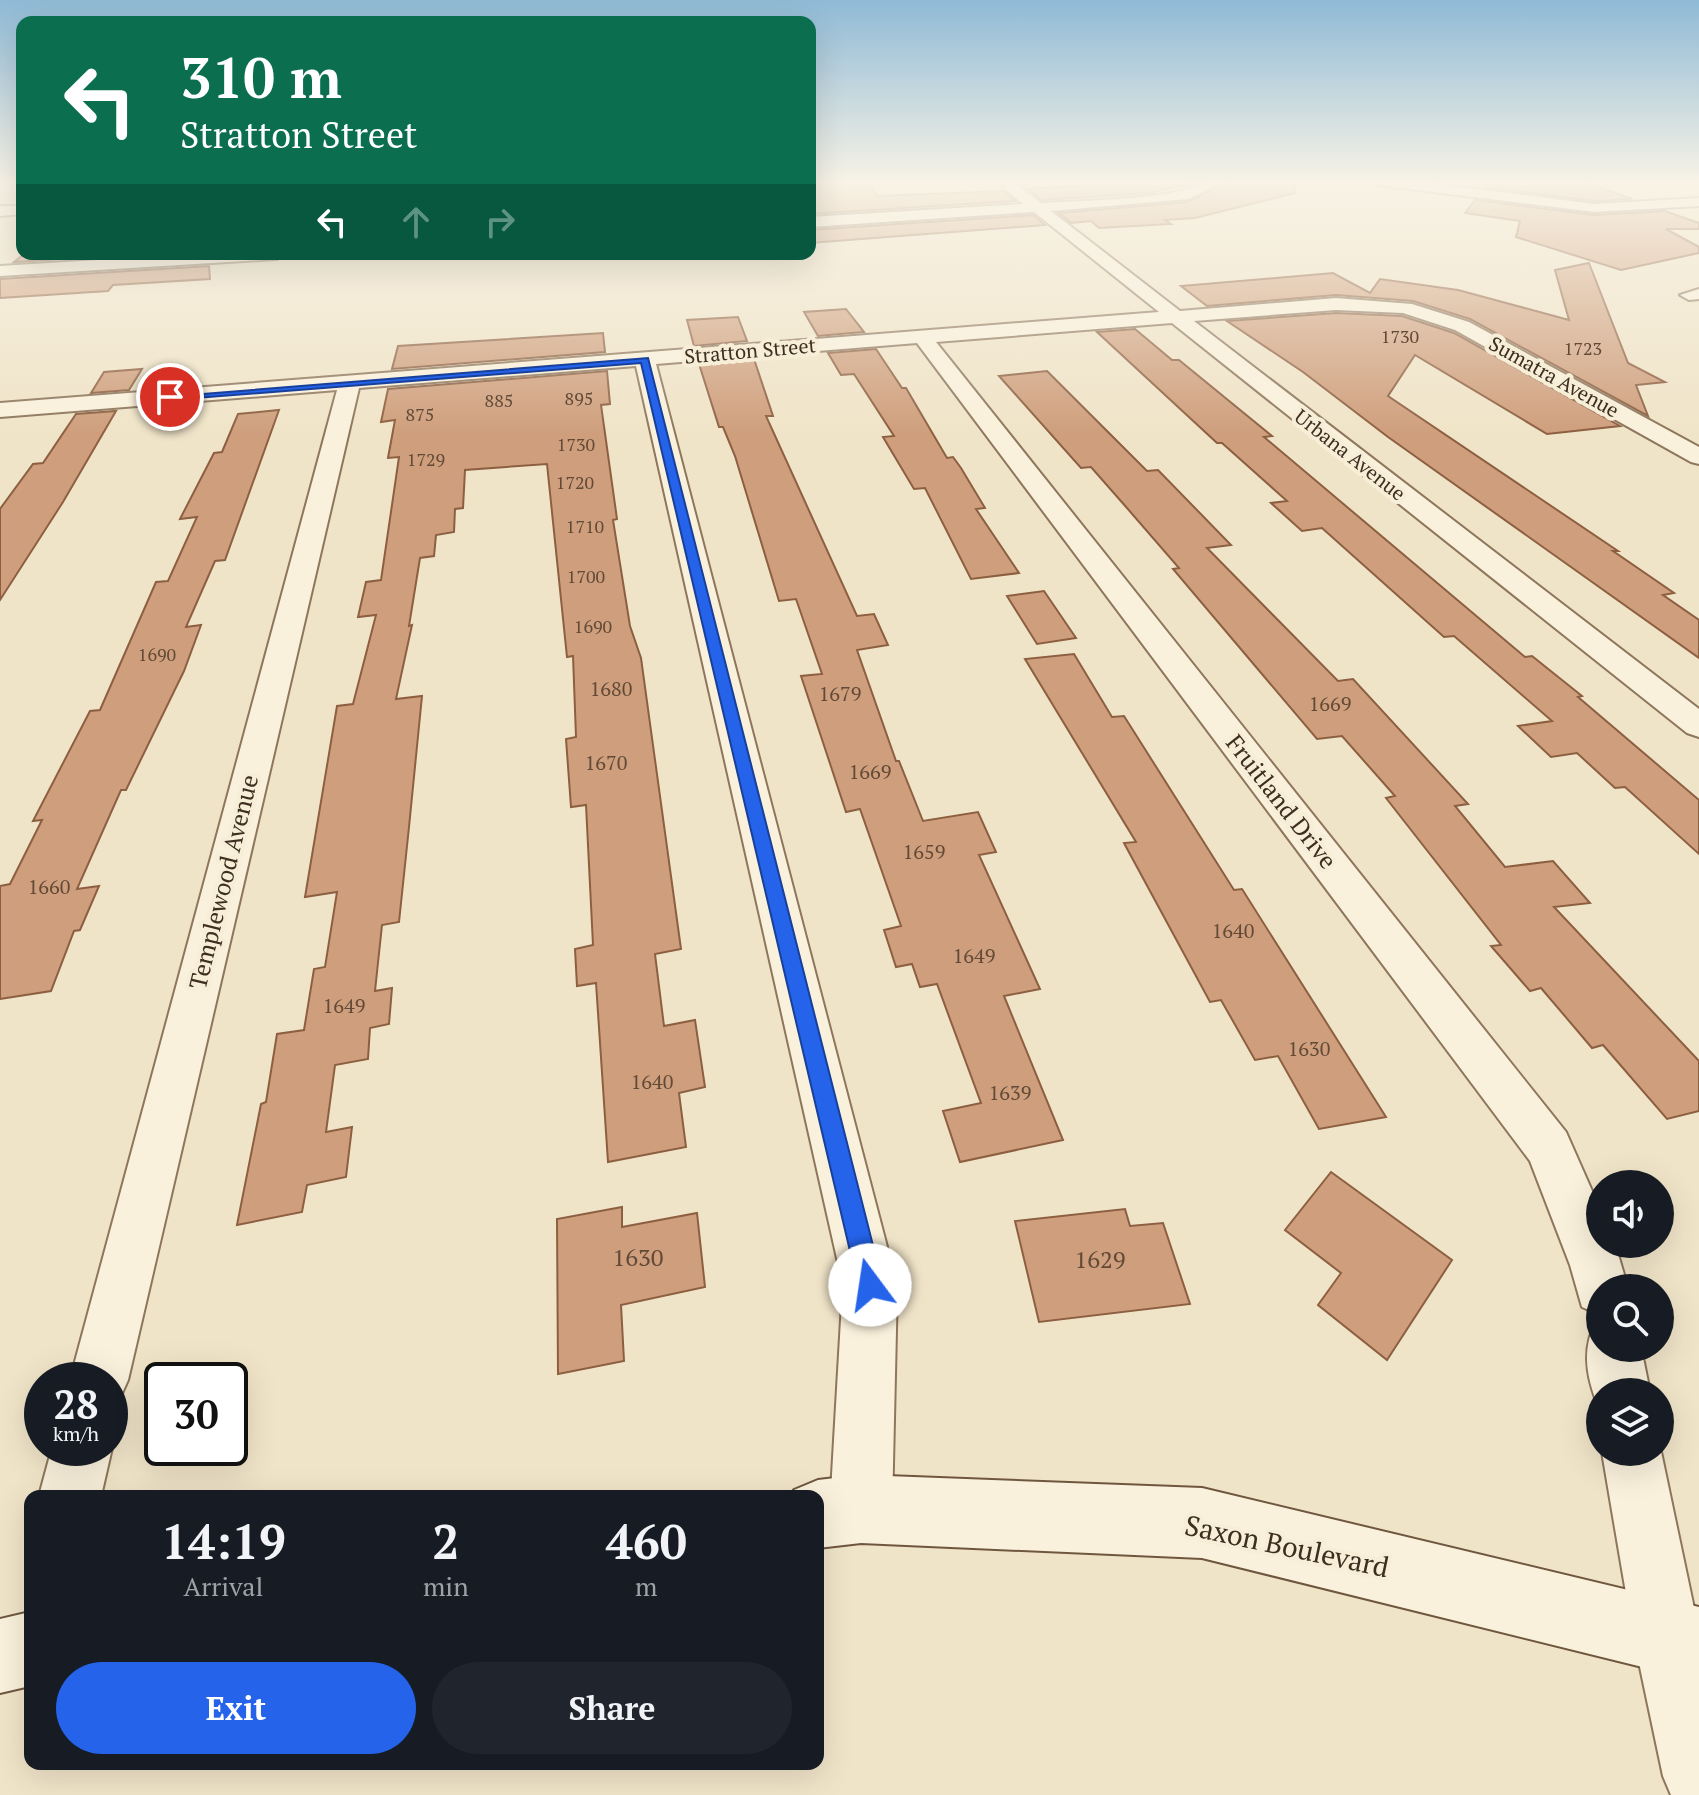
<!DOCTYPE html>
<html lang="en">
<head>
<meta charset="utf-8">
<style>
	:root { --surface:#171b24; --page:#20242c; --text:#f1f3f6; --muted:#9ea1a6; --accent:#2563eb }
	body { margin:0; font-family:"PT Serif",serif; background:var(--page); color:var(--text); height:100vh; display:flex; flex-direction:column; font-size:30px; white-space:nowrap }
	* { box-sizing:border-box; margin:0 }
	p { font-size:26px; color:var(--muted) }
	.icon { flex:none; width:44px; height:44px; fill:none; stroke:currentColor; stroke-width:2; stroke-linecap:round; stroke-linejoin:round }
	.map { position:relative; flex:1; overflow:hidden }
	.sheet { position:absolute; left:24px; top:1490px; width:800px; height:280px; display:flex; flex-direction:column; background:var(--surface); border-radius:16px; box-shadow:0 8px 32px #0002 }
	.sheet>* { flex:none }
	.banner { position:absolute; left:16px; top:16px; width:800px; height:244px; border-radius:16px; box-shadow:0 8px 32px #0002; background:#0b6e4f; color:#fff; overflow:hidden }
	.tools { position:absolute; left:1586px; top:1170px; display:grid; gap:16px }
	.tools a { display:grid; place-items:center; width:88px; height:88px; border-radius:50%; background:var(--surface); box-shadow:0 8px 32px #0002; font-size:40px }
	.speed { position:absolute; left:24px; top:1362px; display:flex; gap:16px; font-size:40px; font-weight:700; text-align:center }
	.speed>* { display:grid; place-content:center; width:104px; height:104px; border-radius:50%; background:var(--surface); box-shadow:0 8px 32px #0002; line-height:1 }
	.speed small { font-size:20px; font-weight:400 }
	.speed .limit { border:4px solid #111; border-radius:12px; background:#fff; color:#111 }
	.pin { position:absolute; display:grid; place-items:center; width:68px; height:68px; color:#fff; margin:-34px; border:4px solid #fff; border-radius:50%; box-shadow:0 2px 8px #0007 }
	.me { position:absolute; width:88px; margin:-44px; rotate:346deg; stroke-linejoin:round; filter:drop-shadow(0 0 6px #0008) }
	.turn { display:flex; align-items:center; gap:28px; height:168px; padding:0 32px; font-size:36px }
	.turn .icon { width:104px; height:104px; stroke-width:2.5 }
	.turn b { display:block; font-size:56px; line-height:68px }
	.lanes { display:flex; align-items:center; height:76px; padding:0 32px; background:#0003; justify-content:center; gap:40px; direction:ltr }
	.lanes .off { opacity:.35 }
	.eta { display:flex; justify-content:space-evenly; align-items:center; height:136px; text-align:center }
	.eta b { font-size:48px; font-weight:600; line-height:56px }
	.action { display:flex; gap:16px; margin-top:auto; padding:16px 32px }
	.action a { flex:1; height:92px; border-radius:48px; background:var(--accent); color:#fff; font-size:32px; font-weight:600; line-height:92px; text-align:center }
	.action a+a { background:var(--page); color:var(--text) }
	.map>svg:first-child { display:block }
	.building { fill:#cf9f7d; stroke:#8d5f41; stroke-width:2 }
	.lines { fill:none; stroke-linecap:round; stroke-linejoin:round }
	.street-casing { stroke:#8d765c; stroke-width:4 }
	.secondary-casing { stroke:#6f573f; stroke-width:4 }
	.street { fill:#faf1dc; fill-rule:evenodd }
	.secondary { fill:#faf1dc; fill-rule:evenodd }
	.route { fill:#2563eb; stroke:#184099; stroke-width:2 }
	.labels { text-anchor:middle; stroke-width:8; stroke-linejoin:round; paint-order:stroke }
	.far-number-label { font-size:18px; fill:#624a37 }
	.far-street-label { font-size:20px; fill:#3d2e20; stroke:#f7eed8 }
	.number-label { font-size:20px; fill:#624a37 }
	.street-label { font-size:24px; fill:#3d2e20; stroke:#f7eed8 }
	.near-number-label { font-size:24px; fill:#624a37 }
	.near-street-label { font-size:28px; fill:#3d2e20; stroke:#f7eed8 }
</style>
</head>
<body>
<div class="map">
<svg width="1699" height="1795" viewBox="0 0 1699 1795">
	<rect width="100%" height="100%" fill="#f0e4c8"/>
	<g class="building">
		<polygon points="810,181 866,181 878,196 1003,191 1015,201 810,214"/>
		<polygon points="1087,181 1203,181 1149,193 1042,200 1028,189 1092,185"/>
		<polygon points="1229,181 1294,181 1295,193 1195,218 1165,220 1171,224 1099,228 1091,221 1071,223 1059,213 1188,202"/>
		<polygon points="1489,181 1583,181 1632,199 1594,201 1485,187"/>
		<polygon points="1475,200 1594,215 1665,211 1699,223 1699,229 1666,229 1699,247 1699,253 1621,270 1516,237 1520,221 1465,213"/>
		<polygon points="1033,215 1045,225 810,243 810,230"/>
		<polygon points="24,254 146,254 14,262"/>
		<polygon points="1589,263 1628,363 1665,382 1636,385 1648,416 1470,319 1413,301 1336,295 1207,306 1181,286 1333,273 1370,293 1380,279 1458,290 1569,320 1555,270"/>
		<polygon points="209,266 210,279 113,285 108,291 0,298 0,279"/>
		<polygon points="846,309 864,332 818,336 804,312"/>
		<polygon points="1336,313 1402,316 1454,333 1620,426 1547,434 1415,355 1388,396 1618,551 1613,551 1674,593 1663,595 1699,620 1699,658 1388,437 1303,372 1227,321"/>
		<polygon points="738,317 747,341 694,346 687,320"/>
		<polygon points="1135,329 1172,360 1179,360 1272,436 1264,437 1525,657 1532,656 1582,696 1578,697 1699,800 1699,854 1625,787 1615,788 1577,753 1551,757 1518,726 1552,721 1454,636 1444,637 1322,528 1302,531 1271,503 1287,501 1222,443 1217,443 1097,332"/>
		<polygon points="603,333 605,352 392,369 398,346"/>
		<polygon points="876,349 902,388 906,388 947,458 953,457 961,468 985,508 976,509 1019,573 971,579 925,488 914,489 883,437 894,436 854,374 841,375 828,353"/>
		<polygon points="754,359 773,416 766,416 857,616 874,614 888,645 857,650 896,761 899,761 923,821 978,812 996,852 979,855 1040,989 1004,996 1063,1140 960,1162 943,1111 981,1103 937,984 920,987 912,964 896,967 884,930 901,926 860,809 846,812 801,676 822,674 796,599 779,601 735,456 723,427 719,427 699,364"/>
		<polygon points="142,369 129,390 91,393 104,372"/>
		<polygon points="607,371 610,404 601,405 617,519 613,520 630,626 641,658 681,949 655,954 664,1026 695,1020 705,1087 679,1093 686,1147 608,1162 596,983 577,986 575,949 593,945 586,805 571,807 566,739 576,737 573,656 567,657 547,464 465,470 463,508 455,509 454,532 436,535 434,556 420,558 409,626 412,625 396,699 422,696 409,827 399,922 382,925 375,991 392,988 389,1024 370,1028 368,1059 335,1065 326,1132 352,1127 346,1177 307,1185 302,1212 237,1225 261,1104 266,1102 277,1034 304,1030 314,969 325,967 337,892 305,897 337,706 353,704 376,615 358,617 366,582 381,580 399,457 388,458 395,420 381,422 388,389"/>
		<polygon points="1047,371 1147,471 1158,470 1231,545 1207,548 1338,681 1353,679 1468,804 1455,806 1505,867 1553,861 1590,903 1554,907 1699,1061 1699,1111 1667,1119 1603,1045 1592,1048 1541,988 1530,991 1491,946 1501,945 1386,798 1395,796 1342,736 1317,739 1173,569 1179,568 1127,508 1091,467 1081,468 999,376"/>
		<polygon points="279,410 225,560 215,561 186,627 201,625 184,671 126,790 121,790 77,889 99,886 80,930 74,931 51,991 0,999 0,886 10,884 42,820 33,821 90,711 100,710 156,582 168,581 197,517 180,519 214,453 222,452 238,414"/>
		<polygon points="116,411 63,502 0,600 0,509 33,464 43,463 76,414"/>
		<polygon points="1044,591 1076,638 1037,644 1007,596"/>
		<polygon points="1074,654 1112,717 1124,716 1234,890 1242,889 1386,1117 1319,1129 1278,1056 1255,1060 1221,1000 1210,1002 1124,843 1136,842 1025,659"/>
		<polygon points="1331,1172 1452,1260 1387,1360 1318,1305 1341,1273 1285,1230"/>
		<polygon points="622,1207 622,1227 697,1213 705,1287 621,1305 624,1361 558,1374 557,1219"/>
		<polygon points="1125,1209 1130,1226 1163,1223 1190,1304 1039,1322 1015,1221"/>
	</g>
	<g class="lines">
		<defs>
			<g id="street">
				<path d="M996 181H1012L1041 203C1082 201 1124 200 1165 194 1187 191 1204 181 1226 181L1188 199 1051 211 1180 311 1336 298 1412 304 1469 322 1699 447V464L1691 462 1455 330 1403 313 1336 310 1194 321 1699 709V737L1687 733 1172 323 936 342 1566 1132 1600 1209V1244H1615L1628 1288H1600V1315L1582 1307 1570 1265 1530 1161 917 343 656 364 897 1285 892 1509 883 1531 861 1540 839 1531 830 1509 843 1285 636 366 359 388 128 1380 119 1400 110 1404V1380H70L337 390 0 417V403L1159 312 1034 212 810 227V217L1023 204Z"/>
				<polygon points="1370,181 1413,181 1594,204 1699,198 1699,206 1594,212 1377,185"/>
				<polygon points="0,206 22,206 22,214 0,216"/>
				<polygon points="195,254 285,254 277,259 0,276 0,266"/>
				<polygon points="1699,289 1699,299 1689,300 1680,295"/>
				<path d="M1600 1325V1348H1641L1650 1392H1600V1411C1589 1384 1581 1356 1593 1328Z"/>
				<polygon points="110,1443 112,1448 101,1496 39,1496 52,1448 110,1448"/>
				<polygon points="1660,1447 1699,1632 1699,1795 1671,1795 1663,1776 1633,1634 1602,1452 1660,1452"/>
			</g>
			<g id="secondary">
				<polygon points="861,1475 1202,1488 1699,1607 1699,1681 1202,1558 861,1543 818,1548 818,1496 791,1496 794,1490 818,1480"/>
				<polygon points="30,1612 30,1686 0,1693 0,1619"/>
			</g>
		</defs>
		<use href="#street" class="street-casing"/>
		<use href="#secondary" class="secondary-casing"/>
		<use href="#street" class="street"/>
		<use href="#secondary" class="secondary"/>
	</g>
	<linearGradient id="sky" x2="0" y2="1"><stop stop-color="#8fbad6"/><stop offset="0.42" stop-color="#f8f3e6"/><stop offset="1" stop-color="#f8f3e6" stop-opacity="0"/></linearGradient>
	<rect width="1699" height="433" fill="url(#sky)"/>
	<polygon class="route" points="648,358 883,1285 879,1293 870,1297 862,1293 858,1285 641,363 170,400 165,397"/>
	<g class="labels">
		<g class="far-number-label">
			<text x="1400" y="343">1730</text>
			<text x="1583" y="355">1723</text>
			<text x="579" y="405">895</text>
			<text x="499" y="407">885</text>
			<text x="420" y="421">875</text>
			<text x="576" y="451">1730</text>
			<text x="426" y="466">1729</text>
			<text x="575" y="489">1720</text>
			<text x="585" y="533">1710</text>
			<text x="586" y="583">1700</text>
			<text x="593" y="633">1690</text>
			<text x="157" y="661">1690</text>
		</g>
		<g class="far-street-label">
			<text transform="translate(750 351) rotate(-5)" y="7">Stratton Street</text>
			<text transform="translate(1554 377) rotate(29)" y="7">Sumatra Avenue</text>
			<text transform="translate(1350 455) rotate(38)" y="7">Urbana Avenue</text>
		</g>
		<g class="number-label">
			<text x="611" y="696">1680</text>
			<text x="840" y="701">1679</text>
			<text x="1330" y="711">1669</text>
			<text x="606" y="770">1670</text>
			<text x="870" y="779">1669</text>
			<text x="924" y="859">1659</text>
			<text x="49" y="894">1660</text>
			<text x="1233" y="938">1640</text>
			<text x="974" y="963">1649</text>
			<text x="344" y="1013">1649</text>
			<text x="1309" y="1056">1630</text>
			<text x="652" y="1089">1640</text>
			<text x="1010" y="1100">1639</text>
		</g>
		<g class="street-label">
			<text transform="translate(1281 802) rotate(52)" y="8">Fruitland Drive</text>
			<text transform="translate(224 882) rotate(-76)" y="8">Templewood Avenue</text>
		</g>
		<g class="near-number-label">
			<text x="638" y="1266">1630</text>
			<text x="1100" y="1268">1629</text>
		</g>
		<g class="near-street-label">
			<text transform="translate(1287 1546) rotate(12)" y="10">Saxon Boulevard</text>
		</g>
	</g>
</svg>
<div class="tools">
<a><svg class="icon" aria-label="sound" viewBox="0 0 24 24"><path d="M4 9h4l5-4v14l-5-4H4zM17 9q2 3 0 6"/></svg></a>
<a><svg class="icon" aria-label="search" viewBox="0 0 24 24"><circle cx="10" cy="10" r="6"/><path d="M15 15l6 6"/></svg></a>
<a><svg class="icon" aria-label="layers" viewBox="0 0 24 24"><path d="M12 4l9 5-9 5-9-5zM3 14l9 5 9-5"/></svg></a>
</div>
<div class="speed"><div>28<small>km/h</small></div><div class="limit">30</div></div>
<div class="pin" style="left:170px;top:397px;background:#d93025"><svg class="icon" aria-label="arrive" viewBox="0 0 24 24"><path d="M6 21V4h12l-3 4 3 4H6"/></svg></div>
<svg class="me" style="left:870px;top:1285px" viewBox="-20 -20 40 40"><circle r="19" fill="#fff"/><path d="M0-13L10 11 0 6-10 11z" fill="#2563eb"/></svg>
<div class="banner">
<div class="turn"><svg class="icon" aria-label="left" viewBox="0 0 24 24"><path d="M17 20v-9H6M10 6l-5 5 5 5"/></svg><div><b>310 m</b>Stratton Street</div></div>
<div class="lanes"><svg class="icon" aria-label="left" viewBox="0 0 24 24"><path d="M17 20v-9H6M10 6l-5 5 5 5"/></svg><svg class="icon off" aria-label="ahead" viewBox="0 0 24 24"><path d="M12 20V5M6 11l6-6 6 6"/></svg><svg class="icon off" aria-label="right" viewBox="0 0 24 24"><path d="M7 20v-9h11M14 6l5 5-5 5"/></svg></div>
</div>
<section class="sheet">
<div class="eta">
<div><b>14:19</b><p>Arrival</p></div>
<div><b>2</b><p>min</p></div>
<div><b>460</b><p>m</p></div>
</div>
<div class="action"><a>Exit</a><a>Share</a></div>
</section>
</div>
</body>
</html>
